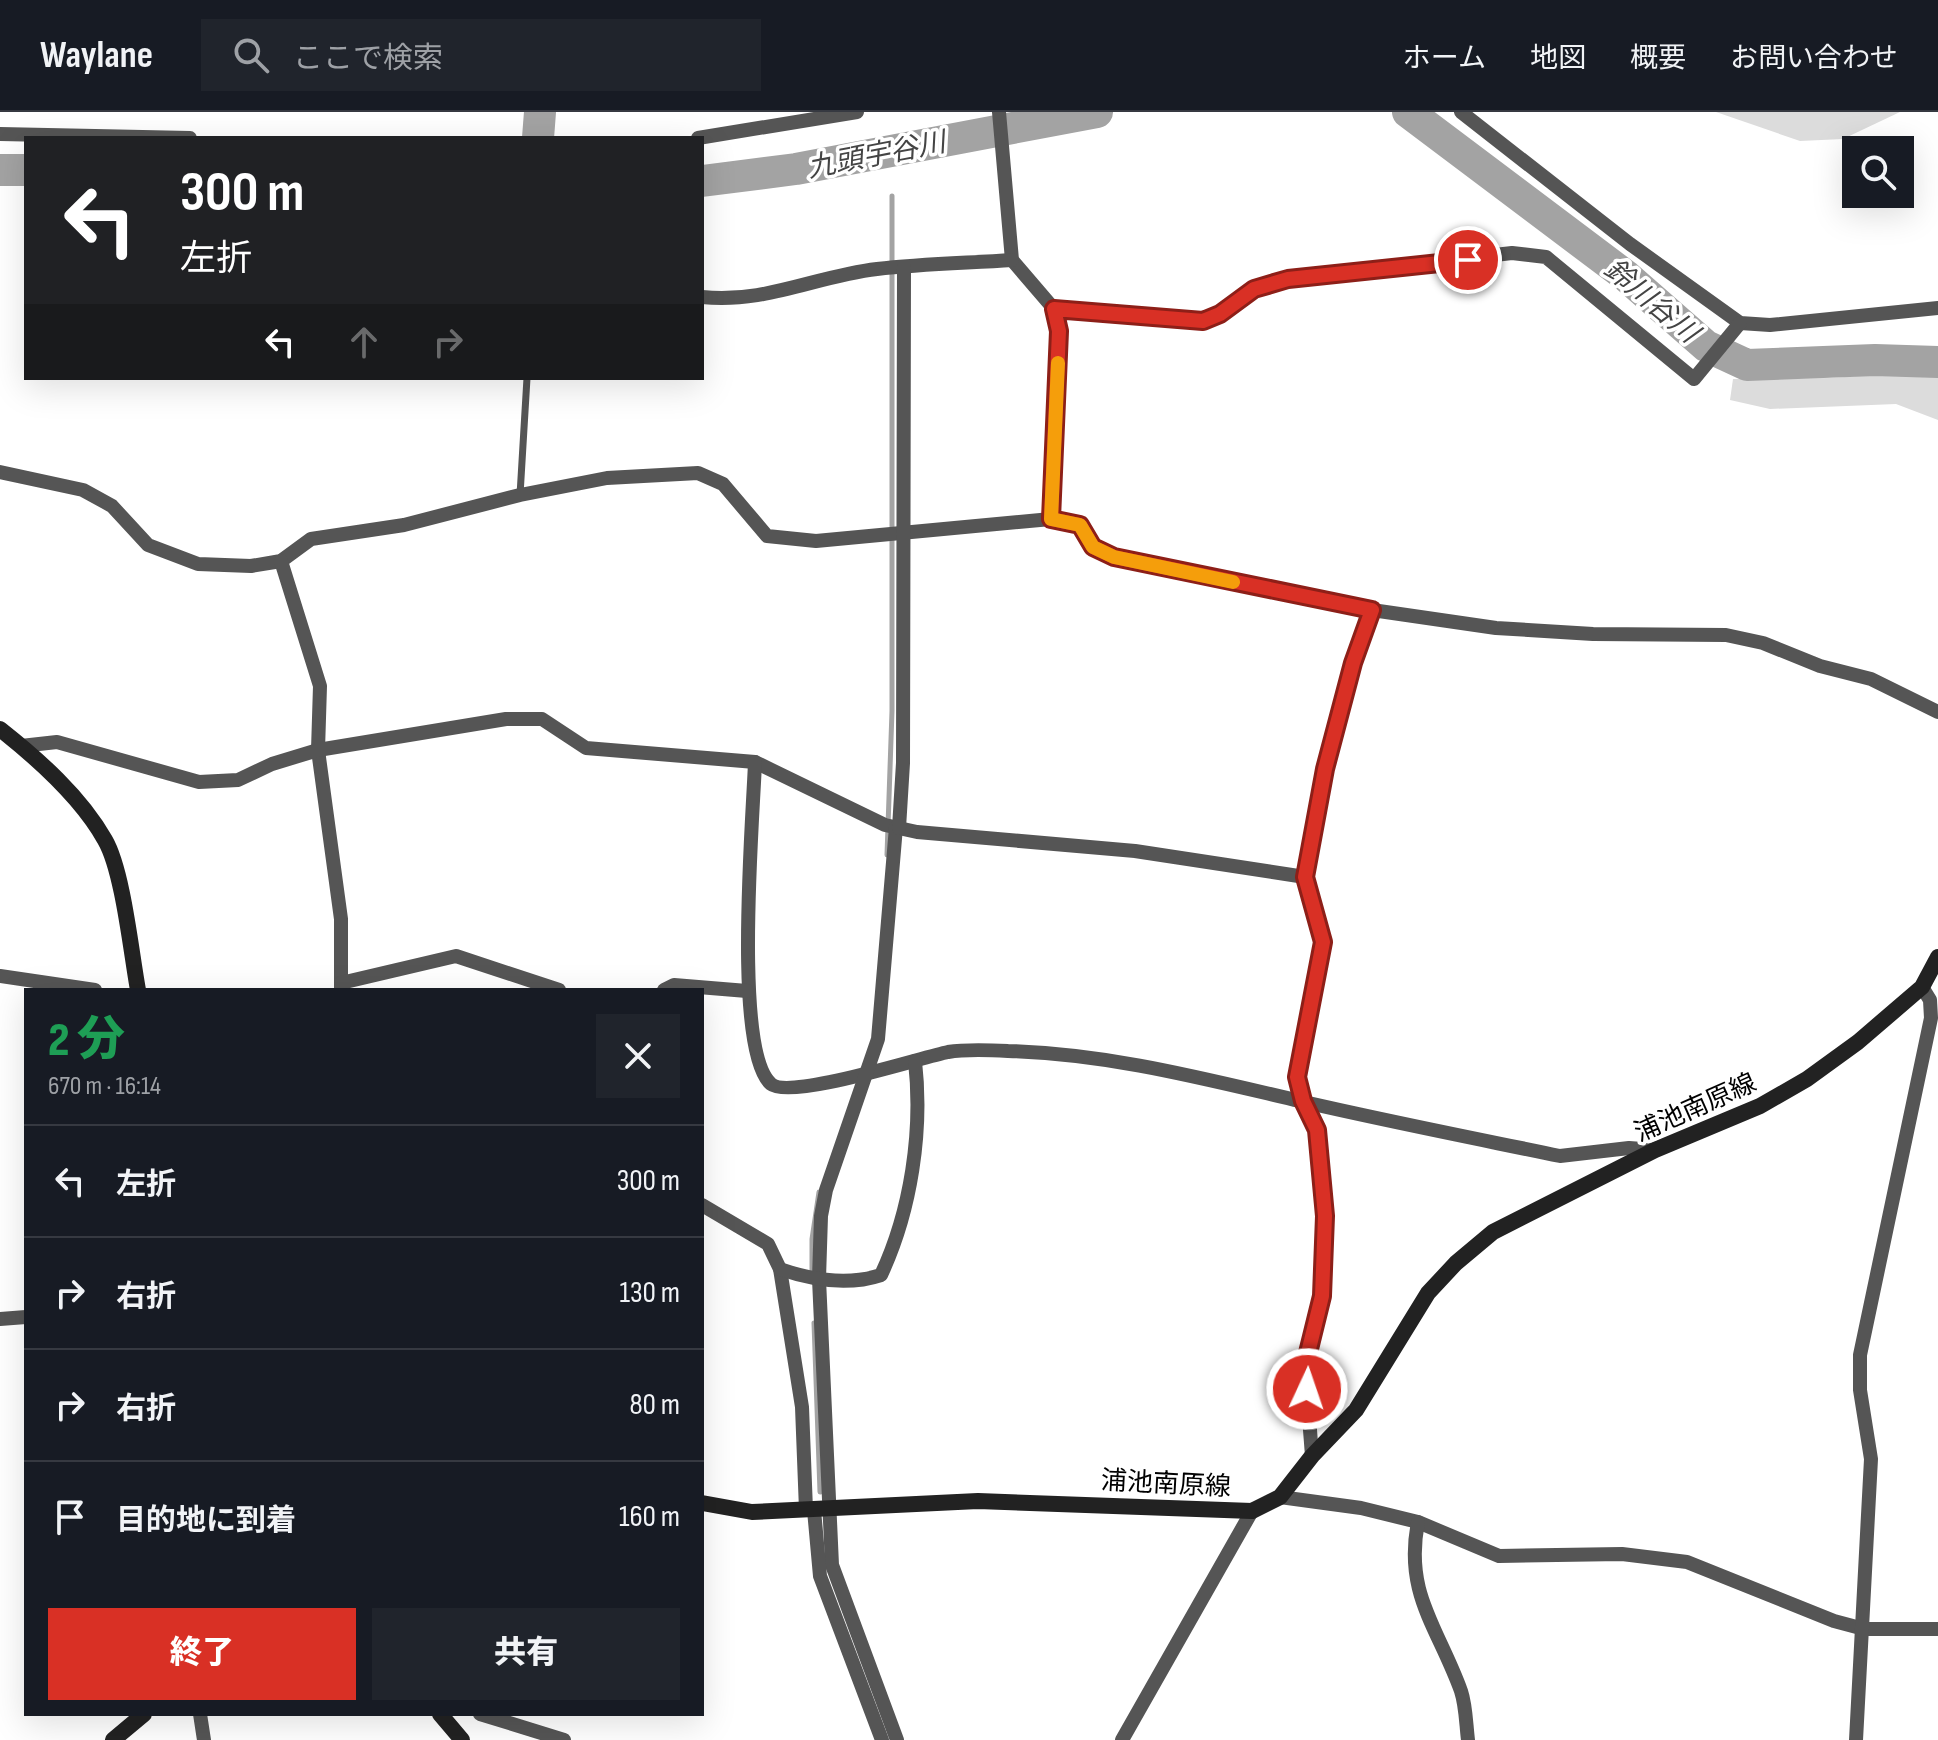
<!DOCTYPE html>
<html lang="ja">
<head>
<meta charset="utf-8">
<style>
	:root { --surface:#171b24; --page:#20242c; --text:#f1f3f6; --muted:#9ea1a6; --line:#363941; --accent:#d93025 }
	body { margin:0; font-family:"Sofia Sans Condensed","Noto Sans JP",sans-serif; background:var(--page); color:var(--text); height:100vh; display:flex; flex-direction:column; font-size:30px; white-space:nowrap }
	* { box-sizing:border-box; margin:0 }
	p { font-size:26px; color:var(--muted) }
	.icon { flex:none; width:44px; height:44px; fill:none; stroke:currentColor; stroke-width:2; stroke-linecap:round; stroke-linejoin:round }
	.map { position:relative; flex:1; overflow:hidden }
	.details { position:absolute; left:24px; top:876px; width:680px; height:728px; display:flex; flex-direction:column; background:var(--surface); border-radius:0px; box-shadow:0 8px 32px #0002 }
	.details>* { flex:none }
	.hud { position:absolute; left:24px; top:24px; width:680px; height:244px; border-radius:0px; box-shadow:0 8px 32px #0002; background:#202124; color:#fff; overflow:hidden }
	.buttons { position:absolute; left:1842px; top:24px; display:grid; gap:16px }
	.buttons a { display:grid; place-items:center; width:72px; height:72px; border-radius:0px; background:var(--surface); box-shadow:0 8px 32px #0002; font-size:40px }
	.pin { position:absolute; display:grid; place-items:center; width:68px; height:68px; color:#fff; margin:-34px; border:4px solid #fff; border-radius:50%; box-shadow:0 2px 8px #0007 }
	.me { position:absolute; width:88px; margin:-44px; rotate:3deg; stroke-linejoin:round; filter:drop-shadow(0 0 6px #0008) }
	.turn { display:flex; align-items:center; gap:28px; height:168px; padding:0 24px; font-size:36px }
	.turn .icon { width:104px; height:104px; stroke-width:2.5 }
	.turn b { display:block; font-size:56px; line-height:68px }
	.lanes { display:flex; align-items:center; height:76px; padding:0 24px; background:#0003; justify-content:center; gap:40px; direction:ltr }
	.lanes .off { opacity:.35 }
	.round { display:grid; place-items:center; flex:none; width:84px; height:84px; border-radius:0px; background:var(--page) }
	.headline { display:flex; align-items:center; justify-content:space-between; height:136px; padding:0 24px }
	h1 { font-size:48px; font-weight:800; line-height:60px; color:#1e9e55 }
	.cta { display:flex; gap:16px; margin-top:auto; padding:16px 24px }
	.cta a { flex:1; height:92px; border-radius:0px; background:var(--accent); color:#fff; font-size:32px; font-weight:800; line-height:92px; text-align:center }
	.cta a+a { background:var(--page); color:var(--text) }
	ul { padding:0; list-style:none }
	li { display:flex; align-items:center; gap:24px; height:112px; padding:0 24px; border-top:2px solid var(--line) }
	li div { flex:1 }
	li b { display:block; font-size:30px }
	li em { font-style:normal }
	header { display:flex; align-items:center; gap:48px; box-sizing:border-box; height:112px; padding:0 40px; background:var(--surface); border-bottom:2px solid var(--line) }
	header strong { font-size:38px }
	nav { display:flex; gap:44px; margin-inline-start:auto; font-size:28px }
	.search { width:560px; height:72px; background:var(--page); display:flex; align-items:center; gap:20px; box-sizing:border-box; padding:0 28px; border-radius:0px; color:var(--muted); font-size:30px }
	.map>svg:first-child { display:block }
	.green { fill:#dcdcdc }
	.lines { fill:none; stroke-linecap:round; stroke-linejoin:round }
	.stream { stroke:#a3a3a3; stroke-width:5 }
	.river { stroke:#a3a3a3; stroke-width:32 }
	.service { stroke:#555; stroke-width:7 }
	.minor { stroke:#555; stroke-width:14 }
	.secondary { stroke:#222; stroke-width:16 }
	.route-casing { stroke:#8d1f18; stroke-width:20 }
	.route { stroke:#d93025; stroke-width:14 }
	.slow { stroke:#f59e0b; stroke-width:14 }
	.labels { text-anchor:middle; stroke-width:7; stroke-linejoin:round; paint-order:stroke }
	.street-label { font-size:26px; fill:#000; stroke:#fff }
	.water-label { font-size:28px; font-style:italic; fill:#444; stroke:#fff }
</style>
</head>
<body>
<header>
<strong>Waylane</strong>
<div class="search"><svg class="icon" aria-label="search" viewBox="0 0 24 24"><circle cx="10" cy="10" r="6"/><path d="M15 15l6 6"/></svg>ここで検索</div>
<nav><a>ホーム</a><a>地図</a><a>概要</a><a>お問い合わせ</a></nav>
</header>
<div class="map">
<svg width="1938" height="1628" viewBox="0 0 1938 1628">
	<rect width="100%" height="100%" fill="#fff"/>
	<g class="green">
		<polygon points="1716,0 1900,0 1843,27 1800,29"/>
		<polygon points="1921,259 1938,262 1938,308 1896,292 1770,297 1730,288 1733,267 1832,266"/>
	</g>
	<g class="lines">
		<g class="stream">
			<polyline points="887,743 892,599 892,84"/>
			<polyline points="812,1165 812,1127 819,1080"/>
			<polyline points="814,1211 820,1380"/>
		</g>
		<g class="river">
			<polyline points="1408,0 1626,164 1706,234 1747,253 1875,248 1938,250"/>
			<polyline points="538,26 540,0"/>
			<polyline points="0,58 26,58"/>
			<polyline points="702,69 796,57 1097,0"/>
		</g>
		<polyline class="service" points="520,383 527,266"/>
		<g class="minor">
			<polyline points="999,0 1012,148 1054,197 1059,219 1051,407"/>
			<polyline points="1461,0 1630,132 1740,211 1770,213 1938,196"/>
			<polyline points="0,22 190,26"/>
			<polyline points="698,26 857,0"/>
			<path d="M702 185C764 192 816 164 877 157 921 152 967 151 1012 148"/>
			<polyline points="1054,197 1203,209 1220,202 1254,177 1288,167 1512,141 1546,145 1694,267 1740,211"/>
			<polyline points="0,360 83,378 112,394 148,433 198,452 251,454 281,449 311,427 404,413 520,383 607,366 698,361 723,372 767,424 816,429 1051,407 1080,413 1093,435 1114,445 1372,498 1496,516 1593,522 1726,523 1763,531 1820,554 1871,567 1938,600"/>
			<polyline points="281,449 320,574 318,638 341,807 341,878"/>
			<polyline points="21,634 57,630 199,670 238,668 272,652 318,638 506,607 542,607 586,636 755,650 885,713 917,720 1135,739 1305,765"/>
			<path d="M755 650C753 707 733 939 771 972 790 988 919 946 948 940 966 937 989 938 1008 939 1110 942 1201 966 1300 989 1386 1009 1473 1026 1560 1044L1629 1036 1655 1038"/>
			<polyline points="896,715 878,927 826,1078 821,1104 819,1167 832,1453 897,1628"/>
			<polyline points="899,716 903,651 904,155"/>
			<polyline points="0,864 95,878"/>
			<polyline points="341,871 456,844 559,878"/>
			<polyline points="664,878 674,873 747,879"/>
			<polyline points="702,1093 768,1132 780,1157 802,1295 806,1398"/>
			<path d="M780 1157C812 1168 848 1174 881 1163 911 1099 923 1019 915 949"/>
			<polyline points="0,1207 26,1205"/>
			<polyline points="1312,1344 1305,1253 1322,1184 1325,1104 1317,1018 1303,989 1297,965 1323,830 1305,765 1325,657 1353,551 1372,498"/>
			<polyline points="1280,1385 1361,1396 1418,1410 1499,1444 1622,1442 1687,1450 1834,1509 1864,1517 1938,1517"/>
			<polyline points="814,1398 820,1464 882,1628"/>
			<path d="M1418 1410C1404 1482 1438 1515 1461 1579 1466 1594 1466 1612 1468 1628"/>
			<polyline points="200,1602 204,1628"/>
			<polyline points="480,1602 564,1628"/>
			<polyline points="1122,1628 1252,1399"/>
			<polyline points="1856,1628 1871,1347 1860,1278 1860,1243 1931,906 1930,888 1922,875"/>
		</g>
		<g class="secondary">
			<path d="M0 617C38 647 81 685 105 728 123 759 131 840 138 878"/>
			<polyline points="702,1391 752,1400 978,1389 1252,1399 1280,1385 1312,1344 1356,1298 1428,1181 1456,1151 1493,1120 1655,1038 1760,994 1807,967 1858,930 1922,875 1938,845"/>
			<polyline points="440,1602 462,1628"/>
			<polyline points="113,1628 144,1602"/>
		</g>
	</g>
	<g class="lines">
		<defs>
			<polyline id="route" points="1307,1277 1305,1253 1322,1184 1325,1104 1317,1018 1303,989 1297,965 1323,830 1305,765 1325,657 1353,551 1372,498 1114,445 1093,435 1080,413 1051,407 1059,219 1054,197 1203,209 1220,202 1254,177 1288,167 1468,148"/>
		</defs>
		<use href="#route" class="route-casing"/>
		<use href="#route" class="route"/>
		<polyline class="slow" points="1058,251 1051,407 1080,413 1093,435 1114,445 1233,470"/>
	</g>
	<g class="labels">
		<g class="street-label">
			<text transform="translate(1695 995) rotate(-24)" y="9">浦池南原線</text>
			<text transform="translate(1166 1371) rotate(3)" y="9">浦池南原線</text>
		</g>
		<g class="water-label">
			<text transform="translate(876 42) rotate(-11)" y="10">九頭宇谷川</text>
			<text transform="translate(1652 188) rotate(40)" y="10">鈴川谷川</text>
		</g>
	</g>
</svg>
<div class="buttons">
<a><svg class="icon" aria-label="search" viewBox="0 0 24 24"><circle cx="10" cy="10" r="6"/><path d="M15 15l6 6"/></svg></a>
</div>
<div class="pin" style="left:1468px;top:148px;background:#d93025"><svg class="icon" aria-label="arrive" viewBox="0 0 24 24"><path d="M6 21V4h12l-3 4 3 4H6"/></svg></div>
<svg class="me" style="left:1307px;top:1277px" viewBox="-20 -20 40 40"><circle r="17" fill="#d93025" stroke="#fff" stroke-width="3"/><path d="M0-11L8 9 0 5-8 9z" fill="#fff"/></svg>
<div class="hud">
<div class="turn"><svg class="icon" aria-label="left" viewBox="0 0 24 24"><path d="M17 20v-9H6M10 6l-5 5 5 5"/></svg><div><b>300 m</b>左折</div></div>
<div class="lanes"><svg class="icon" aria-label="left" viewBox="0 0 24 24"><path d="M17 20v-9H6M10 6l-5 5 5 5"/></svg><svg class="icon off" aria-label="ahead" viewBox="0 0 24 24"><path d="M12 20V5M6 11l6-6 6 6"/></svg><svg class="icon off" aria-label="right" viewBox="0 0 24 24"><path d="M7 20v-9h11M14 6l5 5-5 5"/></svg></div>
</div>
<section class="details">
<div class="headline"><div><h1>2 分</h1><p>670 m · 16:14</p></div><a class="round"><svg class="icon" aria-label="close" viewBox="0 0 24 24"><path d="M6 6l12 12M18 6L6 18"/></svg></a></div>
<ul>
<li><svg class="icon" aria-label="left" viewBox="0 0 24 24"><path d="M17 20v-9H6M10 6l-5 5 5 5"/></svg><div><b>左折</b></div><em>300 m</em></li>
<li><svg class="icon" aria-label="right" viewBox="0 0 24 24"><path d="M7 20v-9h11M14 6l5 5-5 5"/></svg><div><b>右折</b></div><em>130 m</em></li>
<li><svg class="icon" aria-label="right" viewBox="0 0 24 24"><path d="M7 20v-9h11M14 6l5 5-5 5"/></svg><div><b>右折</b></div><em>80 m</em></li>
<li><svg class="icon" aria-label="arrive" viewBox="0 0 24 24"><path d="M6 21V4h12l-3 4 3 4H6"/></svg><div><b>目的地に到着</b></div><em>160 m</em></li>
</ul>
<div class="cta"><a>終了</a><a>共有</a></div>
</section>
</div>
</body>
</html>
